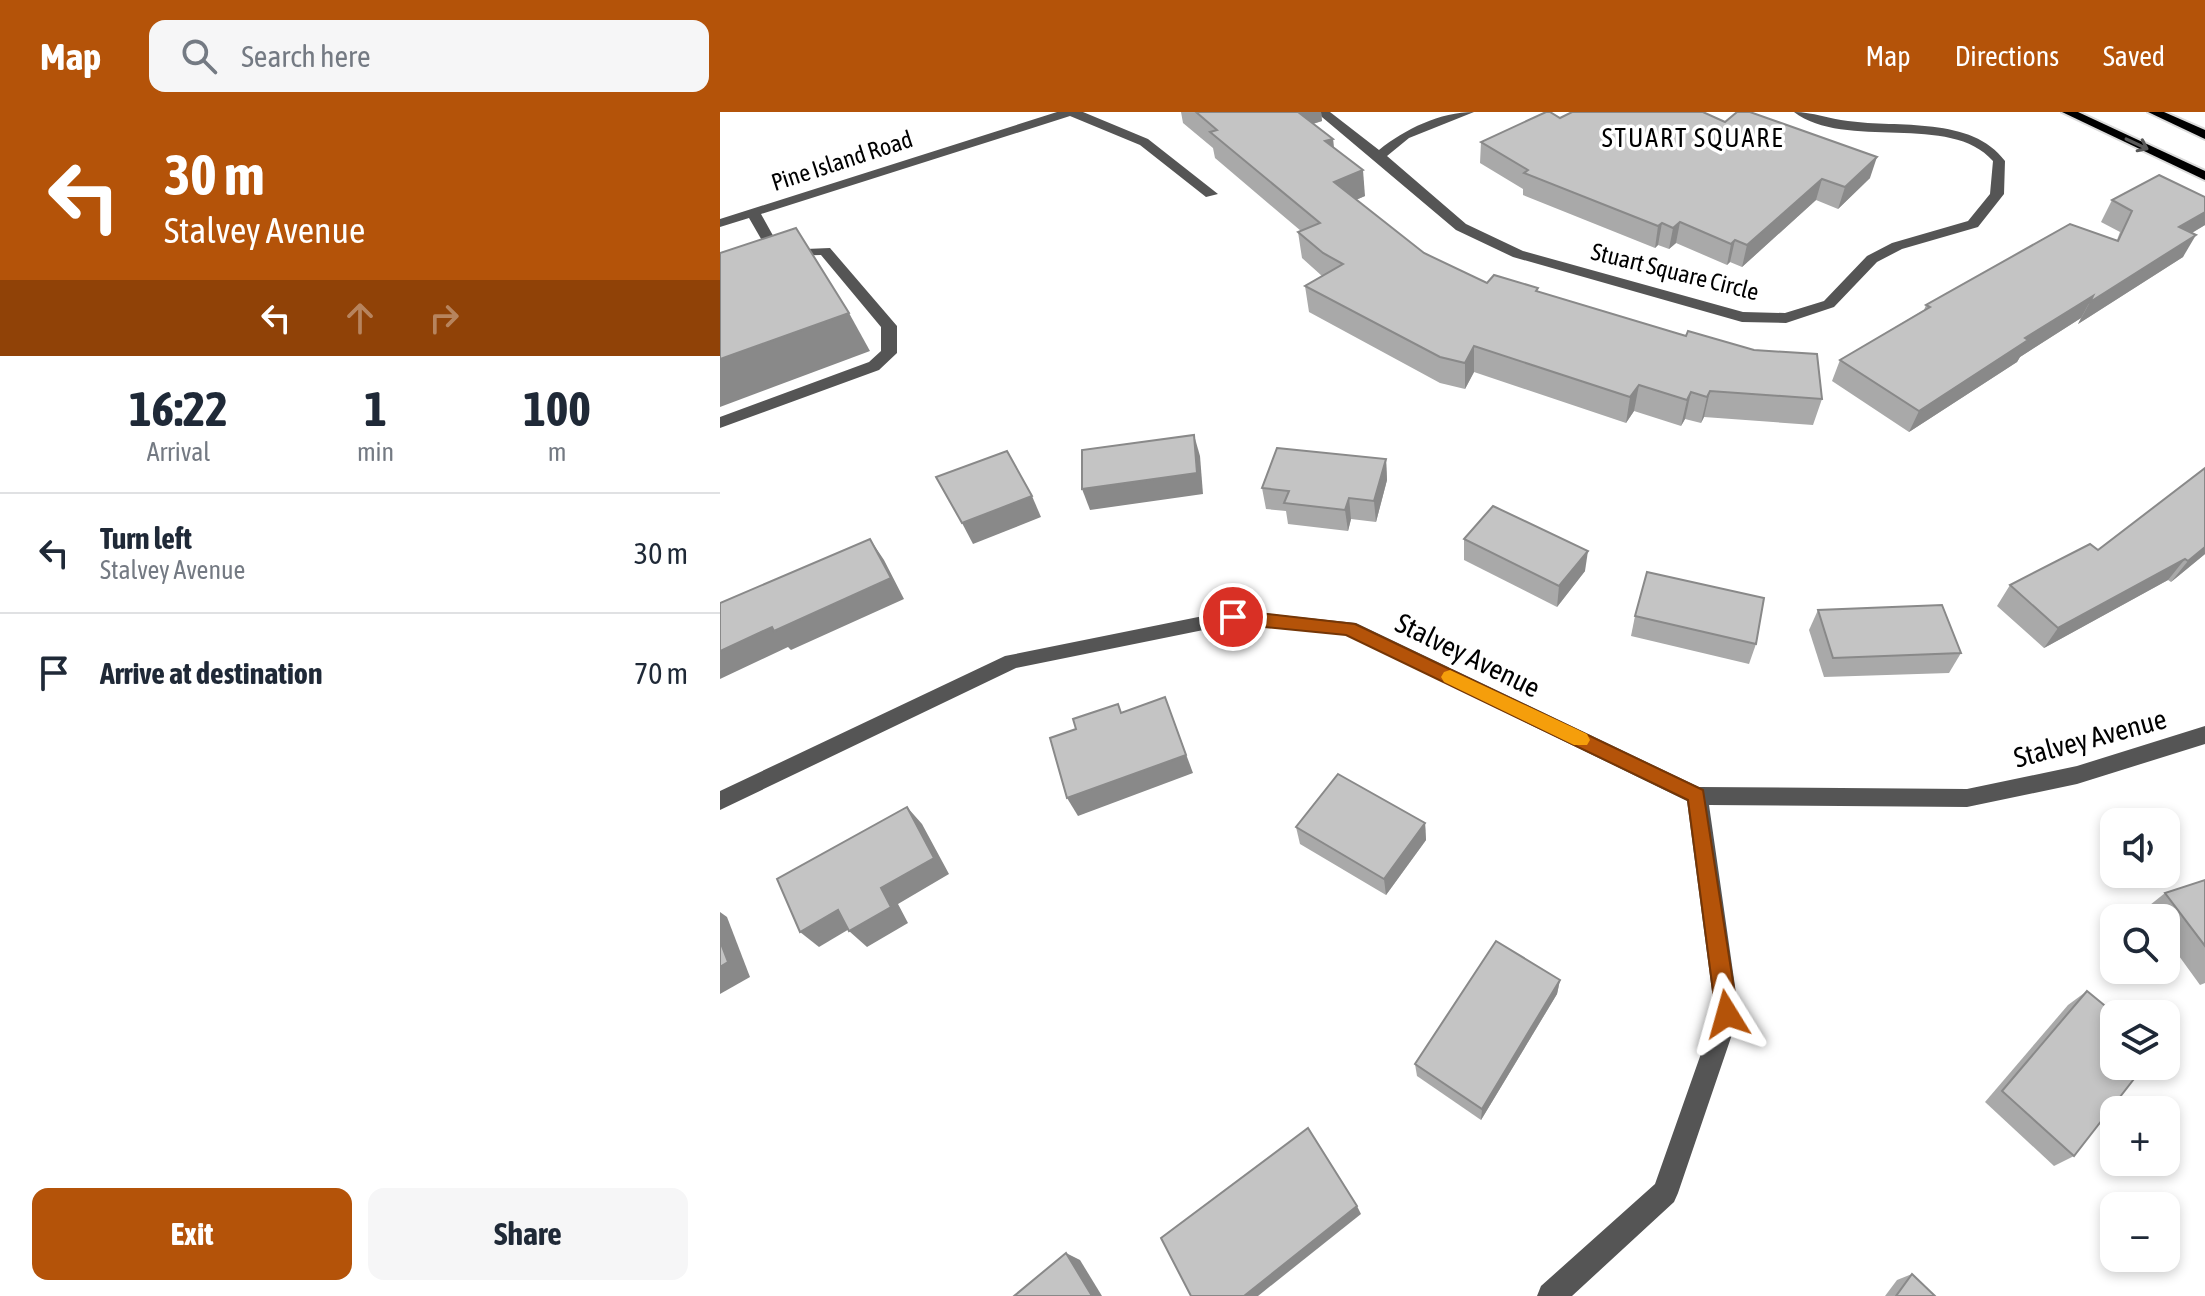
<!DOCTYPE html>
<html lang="en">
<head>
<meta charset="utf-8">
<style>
	:root { --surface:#fff; --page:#f6f6f7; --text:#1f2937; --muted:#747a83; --line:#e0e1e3; --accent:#b45309 }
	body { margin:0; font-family:"Asap Condensed",sans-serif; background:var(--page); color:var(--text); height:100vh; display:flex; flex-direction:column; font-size:30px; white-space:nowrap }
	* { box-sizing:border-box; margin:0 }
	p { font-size:26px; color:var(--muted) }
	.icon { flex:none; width:44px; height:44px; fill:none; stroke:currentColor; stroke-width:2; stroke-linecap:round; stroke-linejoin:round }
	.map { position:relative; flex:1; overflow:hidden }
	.details { display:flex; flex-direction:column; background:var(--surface); width:720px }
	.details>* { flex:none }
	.guide { background:#b45309; color:#fff; overflow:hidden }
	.fabs { position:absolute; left:1380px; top:696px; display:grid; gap:16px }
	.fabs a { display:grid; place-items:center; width:80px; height:80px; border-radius:16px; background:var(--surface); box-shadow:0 4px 12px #0003; font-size:40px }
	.pin { position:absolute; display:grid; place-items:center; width:68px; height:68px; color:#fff; margin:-34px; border:4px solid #fff; border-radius:50%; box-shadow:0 2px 8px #0007 }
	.me { position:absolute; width:88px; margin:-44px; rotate:352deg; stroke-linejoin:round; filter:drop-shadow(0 0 6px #0008) }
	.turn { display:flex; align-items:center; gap:28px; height:168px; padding:0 32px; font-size:36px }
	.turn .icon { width:104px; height:104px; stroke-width:2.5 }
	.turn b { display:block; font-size:56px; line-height:68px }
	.lanes { display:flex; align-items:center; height:76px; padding:0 32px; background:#0003; justify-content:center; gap:40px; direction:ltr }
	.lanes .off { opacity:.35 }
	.eta { display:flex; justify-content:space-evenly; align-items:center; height:136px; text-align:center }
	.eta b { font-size:48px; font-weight:700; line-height:56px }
	.primary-button { display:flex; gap:16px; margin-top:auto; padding:16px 32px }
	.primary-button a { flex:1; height:92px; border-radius:16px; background:var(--accent); color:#fff; font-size:32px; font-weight:700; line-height:92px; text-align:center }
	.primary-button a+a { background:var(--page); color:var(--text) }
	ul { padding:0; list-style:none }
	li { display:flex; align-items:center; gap:24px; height:120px; padding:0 32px; border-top:2px solid var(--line) }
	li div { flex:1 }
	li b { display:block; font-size:30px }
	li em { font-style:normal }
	header { display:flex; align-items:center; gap:48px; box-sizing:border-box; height:112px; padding:0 40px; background:var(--accent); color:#fff }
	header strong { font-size:38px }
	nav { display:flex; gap:44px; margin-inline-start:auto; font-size:28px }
	.search { width:560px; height:72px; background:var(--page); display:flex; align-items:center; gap:20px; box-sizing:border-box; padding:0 28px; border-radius:16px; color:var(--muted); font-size:30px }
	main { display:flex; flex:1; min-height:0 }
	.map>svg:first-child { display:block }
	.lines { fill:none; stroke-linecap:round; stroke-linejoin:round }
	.major-casing { stroke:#dbdbdb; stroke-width:4 }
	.minor { fill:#555; fill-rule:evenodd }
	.major { fill:#000; fill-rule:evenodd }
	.wall { fill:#a9a9a9 }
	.shaded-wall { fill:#898989 }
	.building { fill:#c4c4c4; stroke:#898989; stroke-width:2 }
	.oneway { stroke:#595959 }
	.route { fill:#b45309; stroke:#753606; stroke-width:2 }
	.slow { fill:#f59e0b }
	.labels { text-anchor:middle; stroke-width:7; stroke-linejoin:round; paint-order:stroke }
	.far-street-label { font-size:24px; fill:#000; stroke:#fff }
	.far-neighbourhood-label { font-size:26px; letter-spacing:2px; fill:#000; stroke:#fff }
	.street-label { font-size:28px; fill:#000; stroke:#fff }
</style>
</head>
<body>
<header>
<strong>Map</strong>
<div class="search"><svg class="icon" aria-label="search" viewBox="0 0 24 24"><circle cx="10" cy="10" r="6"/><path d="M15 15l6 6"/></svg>Search here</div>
<nav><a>Map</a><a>Directions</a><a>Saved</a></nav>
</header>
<main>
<section class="details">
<div class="guide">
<div class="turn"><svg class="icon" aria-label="left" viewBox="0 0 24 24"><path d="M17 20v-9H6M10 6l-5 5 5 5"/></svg><div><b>30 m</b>Stalvey Avenue</div></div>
<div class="lanes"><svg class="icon" aria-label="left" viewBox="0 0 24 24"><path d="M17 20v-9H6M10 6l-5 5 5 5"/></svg><svg class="icon off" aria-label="ahead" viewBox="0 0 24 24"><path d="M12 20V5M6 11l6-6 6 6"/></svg><svg class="icon off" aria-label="right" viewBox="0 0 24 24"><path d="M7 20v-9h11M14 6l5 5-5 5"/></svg></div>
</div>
<div class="eta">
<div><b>16:22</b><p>Arrival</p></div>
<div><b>1</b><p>min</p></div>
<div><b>100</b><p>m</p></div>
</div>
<ul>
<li><svg class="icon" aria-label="left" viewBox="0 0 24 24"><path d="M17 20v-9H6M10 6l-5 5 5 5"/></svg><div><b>Turn left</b><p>Stalvey Avenue</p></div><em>30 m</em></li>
<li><svg class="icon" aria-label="arrive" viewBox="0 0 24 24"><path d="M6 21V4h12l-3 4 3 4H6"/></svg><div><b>Arrive at destination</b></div><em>70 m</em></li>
</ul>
<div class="primary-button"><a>Exit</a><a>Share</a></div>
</section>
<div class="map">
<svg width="1485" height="1184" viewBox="0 0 1485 1184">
	<rect width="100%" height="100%" fill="#fff"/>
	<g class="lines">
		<defs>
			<g id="major">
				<polygon points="1342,0 1358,0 1485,59 1485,68"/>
				<polygon points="1428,0 1444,0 1485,18 1485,27"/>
			</g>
		</defs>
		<use href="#major" class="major-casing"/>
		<g class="minor">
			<polygon points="337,0 363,0 428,27 498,82 486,85 420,33 350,4 41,102 61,138 110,136 177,214 177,241 159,258 0,316 0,305 149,250 161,239 161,215 101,143 60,144 0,163 0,154 48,139 29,106 0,115 0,107"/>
			<path d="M596 0H610L659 38C685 17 720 0 754 0L689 26 667 44 746 112 803 139 1023 200 1065 201 1104 189 1147 144 1172 131 1248 109 1270 82 1273 49C1231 0 1125 39 1074 0 1093 0 1109 7 1128 9 1178 16 1252 4 1285 49L1284 82 1258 115 1182 137 1157 150 1114 195 1066 211 1022 210 793 145 736 118Z"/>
			<polygon points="513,498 636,511 979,675 1247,677 1357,654 1485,614 1485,632 1357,672 1247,695 989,693 1019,902 958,1081 954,1090 852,1184 817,1184 821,1174 935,1072 995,902 967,689 626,523 513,512 296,556 0,698 0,679 285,544"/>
		</g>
		<use href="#major" class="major"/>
	</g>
	<g class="wall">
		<polygon points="461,0 601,0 602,9 593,12 613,27 614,36 645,84 636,88 704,141 767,171 818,180 1102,287 1093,313 984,305 981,311 965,307 961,314 914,299 906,311 754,260 745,277 720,271 589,200 585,174 602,164 582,146 578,120 581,119 495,46 493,36 463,11"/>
		<polygon points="840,6 1005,10 1150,66 1118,97 1096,88 1022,155 1010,150 1007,153 956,131 949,137 938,133 935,136 803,83 803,77 760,51 761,30"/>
		<polygon points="1392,88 1485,113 1472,121 1463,145 1358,212 1361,206 1300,245 1297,250 1189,320 1112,269 1120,248 1204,198 1206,193 1397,128 1400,120 1381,110"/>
		<polygon points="666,347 667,368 656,410 631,407 628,419 568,412 566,399 546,397 542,376"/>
		<polygon points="744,427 865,459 837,495 744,448"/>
		<polygon points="1378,438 1485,442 1451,470 1448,468 1324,536 1277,494 1290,473"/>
		<polygon points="1098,498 1241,541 1229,561 1104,565 1089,518"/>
		<polygon points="915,504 1036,532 1029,552 911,524"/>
		<polygon points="705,711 706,728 666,783 580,732 576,715"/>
		<polygon points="1485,768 1485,871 1480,873 1446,826 1446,806 1431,806 1425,797 1445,781"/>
		<polygon points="840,868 837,882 761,1008 697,964 695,952"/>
		<polygon points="1367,879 1354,1044 1334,1054 1265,990 1348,893"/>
		<polygon points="1192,1162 1215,1184 1165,1184 1177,1168"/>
	</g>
	<g class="shaded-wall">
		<polygon points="569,0 601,0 602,9 572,18"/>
		<polygon points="613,27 615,52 605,29"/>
		<polygon points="1157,45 1150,66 1118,97 1125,75"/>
		<polygon points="643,58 645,84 616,96 614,70"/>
		<polygon points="1102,67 1096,88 1022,155 1027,133"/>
		<polygon points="1485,100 1485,113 1446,136 1459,115"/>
		<polygon points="960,110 956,131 949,137 953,116"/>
		<polygon points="942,111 938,133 935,136 938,114"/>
		<polygon points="1476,123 1463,145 1358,212 1370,190"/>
		<polygon points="1015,128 1010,150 1007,153 1011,132"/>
		<polygon points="1373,184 1361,206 1300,245 1297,250 1189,320 1199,299 1305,226"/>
		<polygon points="129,201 150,239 0,295 0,247"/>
		<polygon points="754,234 754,260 745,277 745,251"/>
		<polygon points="919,273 914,299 906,311 910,285"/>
		<polygon points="990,279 984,305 981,311 987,285"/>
		<polygon points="971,280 965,307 961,314 967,288"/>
		<polygon points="474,323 480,344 483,382 370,398 362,377"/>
		<polygon points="666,347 667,368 656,410 654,389"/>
		<polygon points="312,384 321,405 253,432 242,411"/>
		<polygon points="629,386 631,407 628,419 625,398"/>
		<polygon points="150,427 164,448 184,487 71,538 68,535 0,567 0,539 52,515"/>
		<polygon points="1485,435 1485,442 1451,470 1468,449"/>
		<polygon points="868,439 865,459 837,495 839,474"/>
		<polygon points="1465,447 1448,468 1324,536 1338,516"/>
		<polygon points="445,585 473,661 358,704 347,686"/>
		<polygon points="187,695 202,712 229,762 178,792 188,811 147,835 129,819 161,776"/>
		<polygon points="705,711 706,728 666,783 664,767"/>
		<polygon points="118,798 136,813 99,835 80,820"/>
		<polygon points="0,800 7,805 30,865 0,882"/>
		<polygon points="840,868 837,882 761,1008 762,997"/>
		<polygon points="637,1094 641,1102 538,1184 524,1184"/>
		<polygon points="346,1141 360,1148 382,1184 372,1184"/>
	</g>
	<g class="building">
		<polygon points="476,0 578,0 613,27 605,29 643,58 614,70 704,141 767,171 774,163 818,176 816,179 966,224 968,219 1034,238 1097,242 1102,287 990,279 987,285 971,280 967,288 919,273 910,285 754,234 745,251 720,245 585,174 623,152 603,141 578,120 600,111 490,20 497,18"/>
		<polygon points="826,0 830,0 840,6 852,0 983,0 1005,10 1017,0 1030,0 1157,45 1125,75 1102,67 1027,133 1015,128 1011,132 960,110 953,116 942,111 938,114 804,61 808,58 761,30"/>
		<polygon points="1439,63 1485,85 1485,100 1459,115 1476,123 1370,190 1373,184 1305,226 1308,228 1199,299 1120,248 1210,195 1206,193 1350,112 1398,129 1412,99 1392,88"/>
		<polygon points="76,116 129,201 0,247 0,141"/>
		<polygon points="474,323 477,361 362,377 362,338"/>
		<polygon points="557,336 666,347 654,389 629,386 625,398 564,391 569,379 542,376"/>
		<polygon points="287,339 312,384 242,411 216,365"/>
		<polygon points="1485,356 1485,435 1468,449 1465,447 1338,516 1290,473 1370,432 1378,438"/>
		<polygon points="773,394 868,439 839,474 744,427"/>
		<polygon points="150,427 171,466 54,519 52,515 0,539 0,491"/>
		<polygon points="927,460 1044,486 1036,532 915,504"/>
		<polygon points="1222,493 1241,541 1113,546 1098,498"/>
		<polygon points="445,585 466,643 347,686 330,626 356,617 353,607 398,592 401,601"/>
		<polygon points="618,662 705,711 664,767 576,715"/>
		<polygon points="187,695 214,746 161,776 171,795 129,819 118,798 80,820 57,767"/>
		<polygon points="1485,768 1485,834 1445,781"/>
		<polygon points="0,829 8,850 0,855"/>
		<polygon points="776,829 840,868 762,997 695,952"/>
		<polygon points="1367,879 1395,902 1394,954 1424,954 1354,1044 1282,979"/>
		<polygon points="588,1016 637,1094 524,1184 471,1184 441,1126"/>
		<polygon points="346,1141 372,1184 294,1184"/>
		<polygon points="1192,1162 1215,1184 1176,1184"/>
	</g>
	<defs><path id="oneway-shaft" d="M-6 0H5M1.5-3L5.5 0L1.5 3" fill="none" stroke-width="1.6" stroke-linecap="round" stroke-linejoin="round" transform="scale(2)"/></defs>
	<use class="oneway" href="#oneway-shaft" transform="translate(1417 32) rotate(25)"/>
	<polygon class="route" points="513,498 635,512 983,678 1018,902 1015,910 1007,913 999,910 996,902 968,688 626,523 513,512 505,505"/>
	<polygon class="slow" points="730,558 867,622 870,628 867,633 854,633 724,570 721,565 724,560"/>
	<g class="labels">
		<g class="far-street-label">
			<text transform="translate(122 49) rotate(-18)" y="8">Pine Island Road</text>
			<text transform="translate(955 160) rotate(14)" y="8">Stuart Square Circle</text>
		</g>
		<g class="far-neighbourhood-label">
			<text x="973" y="35">STUART SQUARE</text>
		</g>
		<g class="street-label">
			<text transform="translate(748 543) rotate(26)" y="10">Stalvey Avenue</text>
			<text transform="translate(1370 626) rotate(-15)" y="10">Stalvey Avenue</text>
		</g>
	</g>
</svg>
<div class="fabs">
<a><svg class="icon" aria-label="sound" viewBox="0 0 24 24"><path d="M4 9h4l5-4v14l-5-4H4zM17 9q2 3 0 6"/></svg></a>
<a><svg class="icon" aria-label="search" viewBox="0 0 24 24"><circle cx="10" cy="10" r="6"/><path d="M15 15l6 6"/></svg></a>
<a><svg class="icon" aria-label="layers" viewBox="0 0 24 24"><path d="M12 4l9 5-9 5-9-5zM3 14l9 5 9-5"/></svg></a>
<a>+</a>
<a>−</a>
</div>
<div class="pin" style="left:513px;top:505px;background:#d93025"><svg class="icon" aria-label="arrive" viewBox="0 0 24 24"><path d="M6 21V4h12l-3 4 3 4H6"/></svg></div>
<svg class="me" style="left:1007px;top:902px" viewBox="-20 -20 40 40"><path d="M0-17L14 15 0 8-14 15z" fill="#b45309" stroke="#fff" stroke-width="4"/></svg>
</div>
</main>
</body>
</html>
